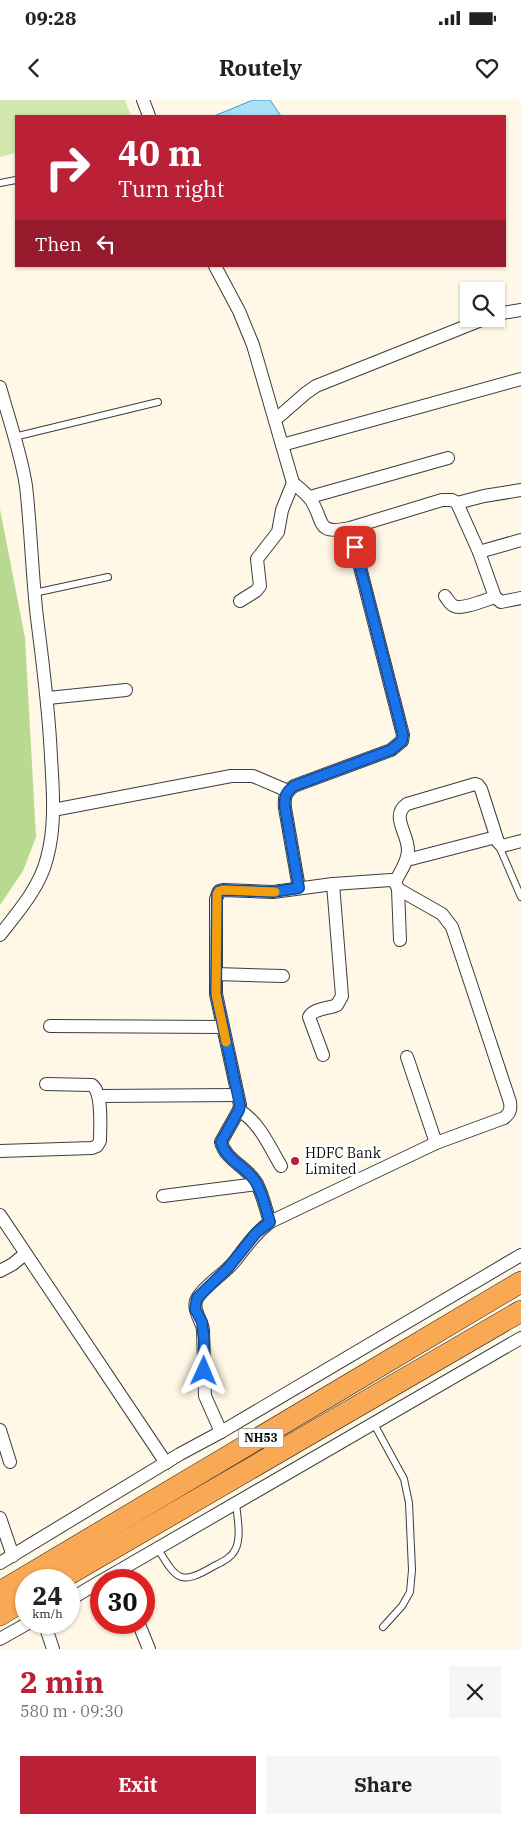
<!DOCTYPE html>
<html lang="en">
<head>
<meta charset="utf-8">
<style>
	:root { --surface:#fff; --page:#f6f6f6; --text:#222; --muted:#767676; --accent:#ba2137 }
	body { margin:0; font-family:"IBM Plex Serif",serif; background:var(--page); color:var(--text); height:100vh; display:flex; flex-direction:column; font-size:19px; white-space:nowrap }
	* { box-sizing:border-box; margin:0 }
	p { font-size:16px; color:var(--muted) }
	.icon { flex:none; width:28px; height:28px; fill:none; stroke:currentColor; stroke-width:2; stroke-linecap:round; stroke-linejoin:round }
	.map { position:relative; height:1549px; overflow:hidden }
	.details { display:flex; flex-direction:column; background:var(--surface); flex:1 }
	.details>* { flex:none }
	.hud { position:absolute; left:15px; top:15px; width:491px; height:152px; border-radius:0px; box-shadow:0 1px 4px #0004; background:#ba2137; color:#fff; overflow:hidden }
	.controls { position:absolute; left:460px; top:182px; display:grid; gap:10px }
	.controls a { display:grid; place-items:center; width:45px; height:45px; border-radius:0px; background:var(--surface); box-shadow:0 1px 4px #0004; font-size:25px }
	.speed { position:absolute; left:15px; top:1469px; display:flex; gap:10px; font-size:25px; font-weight:700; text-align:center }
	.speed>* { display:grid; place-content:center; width:65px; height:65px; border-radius:50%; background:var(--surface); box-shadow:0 1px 4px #0004; line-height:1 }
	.speed small { font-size:12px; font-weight:400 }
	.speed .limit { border:8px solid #d22; background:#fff; color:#111 }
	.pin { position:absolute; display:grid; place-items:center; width:42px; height:42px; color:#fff; margin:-21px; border-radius:10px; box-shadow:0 2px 8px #0006 }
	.me { position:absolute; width:55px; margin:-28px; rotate:1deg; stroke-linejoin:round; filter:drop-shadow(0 0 4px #0008) }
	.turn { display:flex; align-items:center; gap:18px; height:105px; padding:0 20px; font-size:22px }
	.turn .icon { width:65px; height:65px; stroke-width:2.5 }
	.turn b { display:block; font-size:35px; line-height:42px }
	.then { display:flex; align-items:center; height:48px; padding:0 20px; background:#0003; gap:10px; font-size:19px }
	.round { display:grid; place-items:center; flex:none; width:52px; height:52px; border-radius:0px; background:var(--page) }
	.overview { display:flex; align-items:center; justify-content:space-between; height:85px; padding:0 20px }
	h1 { font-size:30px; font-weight:700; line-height:38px; color:var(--accent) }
	.primary-button { display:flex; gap:10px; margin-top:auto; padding:10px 20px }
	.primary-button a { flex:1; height:58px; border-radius:0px; background:var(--accent); color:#fff; font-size:20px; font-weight:700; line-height:58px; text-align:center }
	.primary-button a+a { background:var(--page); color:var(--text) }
	.status { display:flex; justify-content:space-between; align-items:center; height:35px; padding:0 25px; background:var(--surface); direction:ltr }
	.status svg { height:14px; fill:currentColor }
	header { display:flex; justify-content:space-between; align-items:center; height:65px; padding:0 20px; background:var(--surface); font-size:22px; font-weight:700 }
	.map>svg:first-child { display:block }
	.green { fill:#d3e8b1 }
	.forest { fill:#b8d990 }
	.water { fill:#abe1f7; stroke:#319ece }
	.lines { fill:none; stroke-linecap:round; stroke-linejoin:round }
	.service-casing { stroke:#3d3d3d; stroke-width:8 }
	.minor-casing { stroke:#3d3d3d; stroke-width:14 }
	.trunk-casing { stroke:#1b1b1b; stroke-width:22 }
	.service { stroke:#fff; stroke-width:6 }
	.minor { stroke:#fff; stroke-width:12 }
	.trunk { stroke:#f9a854; stroke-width:21 }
	.route-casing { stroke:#114b97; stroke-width:12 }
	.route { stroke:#1a73e8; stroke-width:9 }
	.slow { stroke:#f59e0b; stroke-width:9 }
	.poi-dot { fill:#ba2137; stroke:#fff; stroke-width:2 }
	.labels { text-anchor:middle; stroke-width:5; stroke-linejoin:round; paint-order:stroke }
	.shield { fill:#fff; stroke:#545454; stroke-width:1 }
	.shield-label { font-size:12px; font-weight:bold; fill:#0a0a0a }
	.poi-label { font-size:14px; fill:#0a0a0a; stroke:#fff; text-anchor:start }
</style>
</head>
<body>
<div class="status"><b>09:28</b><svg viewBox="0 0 49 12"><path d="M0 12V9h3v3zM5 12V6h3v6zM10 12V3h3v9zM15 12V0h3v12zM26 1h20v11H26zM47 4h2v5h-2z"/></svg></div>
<header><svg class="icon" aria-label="back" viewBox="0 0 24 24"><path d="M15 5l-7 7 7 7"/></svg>Routely<svg class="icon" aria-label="heart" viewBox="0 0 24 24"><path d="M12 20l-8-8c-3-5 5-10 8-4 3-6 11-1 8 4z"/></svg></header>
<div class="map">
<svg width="521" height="1549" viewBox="0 0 521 1549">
	<rect width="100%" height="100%" fill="#fff8e6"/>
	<polygon class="green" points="0,0 125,0 131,16 16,16 16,53 0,57"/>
	<polygon class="forest" points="0,409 25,538 36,737 23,771 0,805"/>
	<polygon class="water" points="253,0 270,0 281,16 214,16"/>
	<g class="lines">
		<defs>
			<g id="service">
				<polyline points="0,83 16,80"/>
				<polyline points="14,337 158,302"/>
				<polyline points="34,493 108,477"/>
				<polyline points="499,746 521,797"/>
				<polyline points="374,1324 404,1379 409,1403 412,1470 410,1492 402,1506 383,1527"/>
				<path d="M158 1449C177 1480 180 1486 214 1466 222 1462 231 1458 235 1450 242 1438 237 1416 236 1403"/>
			</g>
			<g id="minor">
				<polyline points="143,0 149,16"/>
				<path d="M215 166 239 211 253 245 293 383C299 388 306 393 311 400 325 422 315 435 350 428L442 400H452L457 403 484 396 521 390"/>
				<polyline points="496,214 521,210"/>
				<path d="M0 287C9 320 21 353 26 386 31 430 32 474 37 518 43 564 49 610 51 657 53 690 56 726 47 758 40 787 18 812 0 835"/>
				<polyline points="275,320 306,293 316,286 484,219"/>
				<polyline points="282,345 521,279"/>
				<polyline points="310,397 448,358"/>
				<polyline points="457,403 479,452 495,497 501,502 521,498"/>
				<polyline points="479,452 521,440"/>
				<path d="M445 496C448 500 450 504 454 506 462 510 485 500 495 497"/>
				<polyline points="240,501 256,491 260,486 257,459 278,432 282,410 293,383"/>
				<polyline points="48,598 126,590"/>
				<polyline points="53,710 231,676 253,676 288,691"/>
				<polyline points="407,760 496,737"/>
				<path d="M395 782C400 772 408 762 408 750 408 733 390 716 407 704L475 684 478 685 481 689 498 742 502 746 521 741"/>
				<path d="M299 788 285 708C284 697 285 693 294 686L391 650 402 641 403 635 350 428"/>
				<polyline points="216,874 216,799 219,791 223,790 273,792 333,784 391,780 395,782 398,789 400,840"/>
				<polyline points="50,926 223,927"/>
				<path d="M323 955 309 917C314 908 328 909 337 905L342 896 333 784"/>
				<polyline points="407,957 436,1043"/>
				<polyline points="99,996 237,995"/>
				<path d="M239 1010C260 1023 269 1046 281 1066"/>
				<path d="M0 1051 92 1048 97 1046 100 1041C100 1027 103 993 92 985L46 984"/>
				<polyline points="163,1096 257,1084"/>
				<polyline points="0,1115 166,1363"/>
				<path d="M270 1122 436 1043 504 1018C510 1013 511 1010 510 1002L452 827 442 814 398 789"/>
				<polyline points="0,1171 13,1164 25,1154"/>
				<polyline points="0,1330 10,1362"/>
				<path d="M221 1332 205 1296 203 1230C202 1221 193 1211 196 1201 198 1194 206 1188 211 1183 219 1176 227 1170 234 1162 245 1148 255 1133 270 1122 265 1108 262 1088 252 1077 242 1065 225 1058 221 1042L239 1010 240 1005 216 894V874L283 876"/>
				<polyline points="0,1418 13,1456"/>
				<polyline points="0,1463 180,1354 221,1332 521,1155"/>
				<polyline points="103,1480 521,1238"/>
				<polyline points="69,1500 101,1481"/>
				<polyline points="44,1522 53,1549"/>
				<polyline points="138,1522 149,1549"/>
				<polyline points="0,1539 30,1522"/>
			</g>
			<g id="trunk">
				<polyline points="59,1480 521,1211"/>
				<polyline points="0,1492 521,1182"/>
				<polyline points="0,1515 26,1499"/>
			</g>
		</defs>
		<use href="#service" class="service-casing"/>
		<use href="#minor" class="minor-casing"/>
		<use href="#trunk" class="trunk-casing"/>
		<use href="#service" class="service"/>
		<use href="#minor" class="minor"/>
		<use href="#trunk" class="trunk"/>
	</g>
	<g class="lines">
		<defs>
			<path id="route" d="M204 1271V1240L202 1222 195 1209 197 1198 228 1168 256 1133 270 1122C265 1108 262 1088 252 1077 242 1065 225 1058 221 1042L239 1010 240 1005 216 894 217 794 219 791 223 790 273 792 299 788 285 708C284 697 285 693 294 686L391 650 402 641 403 635 355 447"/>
		</defs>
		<use href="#route" class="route-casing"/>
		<use href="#route" class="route"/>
		<polyline class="slow" points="226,942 216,894 217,794 219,791 223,790 275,792"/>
	</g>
	<circle class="poi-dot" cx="295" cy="1061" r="5"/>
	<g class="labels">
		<rect class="shield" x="238.5" y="1328.5" width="45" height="19" rx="4"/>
		<g class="shield-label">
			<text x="261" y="1342">NH53</text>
		</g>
		<g class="poi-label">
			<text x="305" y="1058">HDFC Bank<tspan x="305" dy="16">Limited</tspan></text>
		</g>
	</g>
</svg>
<div class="controls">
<a><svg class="icon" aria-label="search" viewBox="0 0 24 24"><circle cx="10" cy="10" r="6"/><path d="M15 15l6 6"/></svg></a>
</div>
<div class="speed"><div>24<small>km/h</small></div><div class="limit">30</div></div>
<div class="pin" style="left:355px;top:447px;background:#d93025"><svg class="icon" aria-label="arrive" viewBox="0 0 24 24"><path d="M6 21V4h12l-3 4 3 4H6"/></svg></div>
<svg class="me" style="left:204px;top:1271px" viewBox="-20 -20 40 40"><path d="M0-17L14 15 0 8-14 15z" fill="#1a73e8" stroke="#fff" stroke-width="4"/></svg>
<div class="hud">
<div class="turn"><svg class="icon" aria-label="right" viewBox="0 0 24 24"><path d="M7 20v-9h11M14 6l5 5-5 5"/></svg><div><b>40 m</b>Turn right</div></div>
<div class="then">Then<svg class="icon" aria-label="left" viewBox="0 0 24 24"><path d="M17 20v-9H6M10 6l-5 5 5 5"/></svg></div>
</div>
</div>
<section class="details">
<div class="overview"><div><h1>2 min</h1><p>580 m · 09:30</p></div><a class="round"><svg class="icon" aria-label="close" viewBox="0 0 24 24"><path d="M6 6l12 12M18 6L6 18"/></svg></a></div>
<div class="primary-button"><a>Exit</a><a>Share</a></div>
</section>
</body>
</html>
